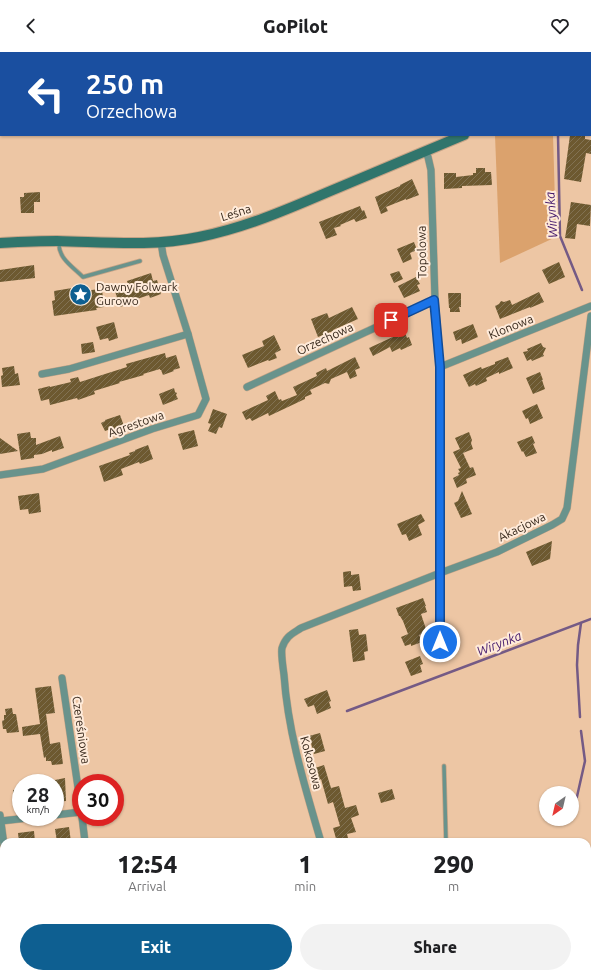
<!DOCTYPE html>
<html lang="en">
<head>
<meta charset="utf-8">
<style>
	:root { --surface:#fff; --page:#f2f2f2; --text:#202124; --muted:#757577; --accent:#0e5f91 }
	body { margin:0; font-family:Ubuntu,sans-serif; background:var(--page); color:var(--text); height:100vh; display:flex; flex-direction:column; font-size:15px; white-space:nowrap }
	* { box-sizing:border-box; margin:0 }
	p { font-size:13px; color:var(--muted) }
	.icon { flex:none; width:22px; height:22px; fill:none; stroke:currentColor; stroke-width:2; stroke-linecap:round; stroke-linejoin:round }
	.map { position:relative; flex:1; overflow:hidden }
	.details { position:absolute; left:0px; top:786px; width:591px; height:140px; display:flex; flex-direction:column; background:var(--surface); border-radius:12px 12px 0 0; box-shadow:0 1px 3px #0004 }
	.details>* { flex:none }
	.hud { position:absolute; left:0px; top:0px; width:591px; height:84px; box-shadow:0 1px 3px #0004; background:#1a4fa0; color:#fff; overflow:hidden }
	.needle { width:26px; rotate:214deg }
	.tools { position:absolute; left:539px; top:734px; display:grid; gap:8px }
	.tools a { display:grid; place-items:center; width:40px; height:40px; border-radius:50%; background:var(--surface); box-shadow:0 1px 3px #0004; font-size:20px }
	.speed { position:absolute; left:12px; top:722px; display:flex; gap:8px; font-size:20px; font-weight:700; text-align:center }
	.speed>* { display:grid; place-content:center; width:52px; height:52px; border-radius:50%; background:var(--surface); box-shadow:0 1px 3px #0004; line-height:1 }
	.speed small { font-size:10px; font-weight:400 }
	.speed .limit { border:6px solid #d22; background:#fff; color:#111 }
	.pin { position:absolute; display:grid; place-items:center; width:34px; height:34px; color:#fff; margin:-17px; border-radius:8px; box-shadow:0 2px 6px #0006 }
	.me { position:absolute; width:44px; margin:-22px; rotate:0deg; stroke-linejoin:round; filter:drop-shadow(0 0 3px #0008) }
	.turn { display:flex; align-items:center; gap:14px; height:84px; padding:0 20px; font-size:18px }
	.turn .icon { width:52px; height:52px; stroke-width:2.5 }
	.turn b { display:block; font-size:28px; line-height:34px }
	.eta { display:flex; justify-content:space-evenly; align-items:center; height:68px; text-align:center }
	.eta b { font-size:24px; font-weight:800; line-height:28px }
	.primary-button { display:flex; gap:8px; margin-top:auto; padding:8px 20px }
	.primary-button a { flex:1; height:46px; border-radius:24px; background:var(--accent); color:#fff; font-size:16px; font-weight:800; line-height:46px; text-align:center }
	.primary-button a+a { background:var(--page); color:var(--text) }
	header { display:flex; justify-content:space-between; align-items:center; height:52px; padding:0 20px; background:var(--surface); font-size:18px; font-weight:800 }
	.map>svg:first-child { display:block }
	.green { fill:#dba26d }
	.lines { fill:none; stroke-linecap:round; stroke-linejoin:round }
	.stream { stroke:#745a85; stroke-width:2.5 }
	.building { fill:url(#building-hatch) }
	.lane-casing { stroke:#c5a386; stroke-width:5 }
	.street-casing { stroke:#c5a386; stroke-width:8 }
	.secondary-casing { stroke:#c5a386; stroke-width:12 }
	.lane { stroke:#69938c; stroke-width:3.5 }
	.street { stroke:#69938c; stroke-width:7 }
	.secondary { stroke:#30756c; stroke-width:10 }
	.route-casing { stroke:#114b97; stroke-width:10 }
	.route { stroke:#1a73e8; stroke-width:7 }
	.labels { text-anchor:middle; stroke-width:4; stroke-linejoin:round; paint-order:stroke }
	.street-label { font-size:12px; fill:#38291c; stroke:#ffebda }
	.poi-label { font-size:12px; fill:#38291c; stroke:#ffebda; text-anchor:start }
	.water-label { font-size:13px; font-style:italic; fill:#461b6d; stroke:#ffebda }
</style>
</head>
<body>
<header><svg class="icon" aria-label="back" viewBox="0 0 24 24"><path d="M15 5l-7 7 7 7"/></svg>GoPilot<svg class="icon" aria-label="heart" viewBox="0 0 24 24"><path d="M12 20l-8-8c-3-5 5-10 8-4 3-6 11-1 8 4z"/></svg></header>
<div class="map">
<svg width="591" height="926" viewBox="0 0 591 926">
	<defs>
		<pattern id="building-hatch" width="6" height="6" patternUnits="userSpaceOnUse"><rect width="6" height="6" fill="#6d5930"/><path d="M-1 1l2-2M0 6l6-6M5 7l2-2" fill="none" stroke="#827253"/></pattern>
	</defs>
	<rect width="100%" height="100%" fill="#edc6a4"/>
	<polygon class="green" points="495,83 553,83 556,185 500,211"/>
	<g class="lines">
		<g class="stream">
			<polyline points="560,1 560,0"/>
			<polyline points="558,83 560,184 582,238"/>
			<polyline points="347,659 591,567"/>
			<polyline points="580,665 577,613 578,593 581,571"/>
			<polyline points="576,749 585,709 581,679"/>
		</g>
	</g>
	<g class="building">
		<polygon points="570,83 585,83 585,87 591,88 591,102 586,101 581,130 564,127"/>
		<polygon points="476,116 485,116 485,120 491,120 492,133 462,134 462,136 444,137 444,121 456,121 456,125 473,123 473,121 476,121"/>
		<polygon points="412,127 419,143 406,148 406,147 386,155 388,159 381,162 375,145 400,134 400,133"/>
		<polygon points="40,140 40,150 34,150 34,161 21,161 20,145 24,145 24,141"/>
		<polygon points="571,150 591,153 590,174 577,172 575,187 565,186"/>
		<polygon points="360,154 362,159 364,158 367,166 356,170 354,167 340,173 341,174 334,176 337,183 326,187 319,170"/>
		<polygon points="414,190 417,198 410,201 412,207 403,211 397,197"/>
		<polygon points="559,210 565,225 549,232 542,218"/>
		<polygon points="34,213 35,226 0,230 0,218"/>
		<polygon points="399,219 403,227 394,231 390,222"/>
		<polygon points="151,221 153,229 157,228 161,242 150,246 149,243 134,248 132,251 120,255 114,236 128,232 127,229"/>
		<polygon points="416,225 420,232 417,233 420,239 404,246 398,234"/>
		<polygon points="72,236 73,246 92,243 91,238 102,237 104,255 96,256 97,258 89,259 54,264 52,249 55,248 54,239"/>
		<polygon points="539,240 544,250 530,256 530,255 500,267 495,254 499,252 501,249 504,250 510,248 512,253"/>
		<polygon points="448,241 461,241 461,255 459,255 460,260 450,260 450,256 449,256"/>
		<polygon points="352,255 358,267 333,278 333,279 318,285 311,267 327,261 329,266"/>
		<polygon points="114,270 118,286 109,289 108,286 100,288 96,275"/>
		<polygon points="473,272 478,285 462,292 461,287 456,289 453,280"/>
		<polygon points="405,281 407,286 409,285 412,293 401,298 400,296 392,300 390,295 373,304 369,296 395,284 395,285"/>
		<polygon points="274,283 281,298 275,301 277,306 269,309 268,308 248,316 242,303 264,294 262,289"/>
		<polygon points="93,290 95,300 82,302 81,292"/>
		<polygon points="541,291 543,295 546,296 543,302 544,304 532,309 531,307 527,309 523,300 528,299 527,297"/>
		<polygon points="165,301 166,306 176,303 180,316 173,318 174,319 163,323 161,318 160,318 160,317 143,322 144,323 119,330 120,331 94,339 95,342 78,348 77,346 50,353 49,347 41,349 38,337 50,334 50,335 71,330 70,327 78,325 80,330 127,315 126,312"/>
		<polygon points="355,305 360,316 355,318 357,324 350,327 347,320 331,327 329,332 325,331 310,338 312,342 305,345 305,347 269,364 268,361 252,369 250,366 246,368 242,360 268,348 266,344 275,339 279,348 281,347 282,349 297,343 293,335 317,324 316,321 326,316 327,319"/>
		<polygon points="508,305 513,316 499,322 499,320 486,326 487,329 476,334 475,332 469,335 463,323 481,315 482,317 495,312 495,310"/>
		<polygon points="14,314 15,322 18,321 20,333 2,335 1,324 3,323 2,316"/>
		<polygon points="540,320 543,328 542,328 545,337 533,342 526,326"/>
		<polygon points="174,336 175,340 177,341 176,343 178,347 163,353 159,342"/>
		<polygon points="537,352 543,366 530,372 528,366 526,367 522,359"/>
		<polygon points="213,357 227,362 222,376 219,375 216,382 208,379 211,372 208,371"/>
		<polygon points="120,363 124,374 109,379 108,378 105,379 101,371 105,369 105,368"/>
		<polygon points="194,378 198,394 183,398 178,382"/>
		<polygon points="30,380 31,386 36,386 36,393 60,384 64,396 52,400 52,398 42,402 34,403 34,406 21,408 17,382"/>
		<polygon points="469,380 472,388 471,391 473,397 463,401 470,416 473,415 476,423 466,427 467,431 457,436 453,426 459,423 458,421 460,420 458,417 461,416 453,400 460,397 455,386"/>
		<polygon points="532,384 535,391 533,392 537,401 526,405 523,399 522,400 517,390"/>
		<polygon points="0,386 18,399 0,402"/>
		<polygon points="148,393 153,407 140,412 139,410 121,417 123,423 104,430 99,414 130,403 129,401 135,399 135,398"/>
		<polygon points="462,439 472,462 461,466 454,451 458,449"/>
		<polygon points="39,441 41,460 29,462 28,457 20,458 18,444"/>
		<polygon points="421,462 425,469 418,473 422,483 409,489 406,482 402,483 397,472"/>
		<polygon points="552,489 550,507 532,514 526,500"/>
		<polygon points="351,519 351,523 359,522 361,538 353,539 352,534 344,535 343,520"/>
		<polygon points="423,546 426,554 425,554 427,560 421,562 427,580 419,583 422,590 411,594 411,592 405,594 401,585 408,582 403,569 400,564 399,564 396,556"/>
		<polygon points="358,577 359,583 366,582 368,599 364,600 365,608 353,610 349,578"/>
		<polygon points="420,604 423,612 420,613 422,620 411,624 405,610"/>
		<polygon points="51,634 55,661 46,662 50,692 60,690 63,712 52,713 51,709 46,709 46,705 44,706 40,682 23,684 22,675 40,672 35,636"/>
		<polygon points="327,638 331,649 329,650 331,656 317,662 314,653 308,655 304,647"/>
		<polygon points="12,656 13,662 16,662 19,680 7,681 6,677 3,677 2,669 4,668 4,663 6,663 5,657"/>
		<polygon points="320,681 325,699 314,702 309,684"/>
		<polygon points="324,713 331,736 339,734 345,756 356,753 359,763 351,766 356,780 347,782 349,790 337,790 333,776 340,774 333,750 328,752 321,727 319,728 315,716"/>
		<polygon points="65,726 66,749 56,750 55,728"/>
		<polygon points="21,737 21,762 16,762 13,738"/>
		<polygon points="392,737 395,747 381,751 378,741"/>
		<polygon points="69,775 71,790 57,790 55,777"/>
		<polygon points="34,779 35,790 19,790 18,781"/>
	</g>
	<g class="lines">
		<defs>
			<g id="lane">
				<path d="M59 191C58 206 73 215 83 225L140 209"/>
				<polyline points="444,714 446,790"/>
			</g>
			<g id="street">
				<polyline points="425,100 428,105 431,118 435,248 440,315 440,590"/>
				<polyline points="440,315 591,254"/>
				<polyline points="42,322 69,317 188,282"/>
				<polyline points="247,335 435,248"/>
				<polyline points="0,423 43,417 152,377 198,363 206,347 188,282 163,203 161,190"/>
				<polyline points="62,626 81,756"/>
				<polyline points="0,763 4,793"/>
				<polyline points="55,763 81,760"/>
				<polyline points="82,765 85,790"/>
				<polyline points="1,769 37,765"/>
				<path d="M321 790C305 735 288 681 284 623 283 616 281 601 282 596 286 584 292 582 301 576L440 521 497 500 552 473 562 467 567 456 591 264"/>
				<polyline points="20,922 21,926"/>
				<polyline points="101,926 118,922"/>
			</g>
			<g id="secondary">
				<polyline points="590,30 591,30"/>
				<path d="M0 191C19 190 38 189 57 189 105 190 152 195 199 185 244 176 286 158 328 140 373 121 419 102 464 83"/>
			</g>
		</defs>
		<use href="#lane" class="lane-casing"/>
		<use href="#street" class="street-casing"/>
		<use href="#secondary" class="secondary-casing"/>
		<use href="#lane" class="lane"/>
		<use href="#street" class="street"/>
		<use href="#secondary" class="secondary"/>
	</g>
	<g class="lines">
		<defs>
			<polyline id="route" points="391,268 434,248 440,315 440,590"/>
		</defs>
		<use href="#route" class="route-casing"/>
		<use href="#route" class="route"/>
	</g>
	<defs>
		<symbol id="sight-disc" viewBox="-11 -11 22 22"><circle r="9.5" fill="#0e5f91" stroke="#ffebda"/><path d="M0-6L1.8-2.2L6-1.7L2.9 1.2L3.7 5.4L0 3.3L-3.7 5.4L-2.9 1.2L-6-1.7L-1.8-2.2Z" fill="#fff"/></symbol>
	</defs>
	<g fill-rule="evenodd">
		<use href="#sight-disc" x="68" y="230" width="25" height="25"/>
	</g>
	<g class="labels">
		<g class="street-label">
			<text transform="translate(236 161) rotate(-17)" y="4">Leśna</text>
			<text transform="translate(422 200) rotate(-91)" y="4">Topolowa</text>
			<text transform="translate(511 275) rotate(-22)" y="4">Klonowa</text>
			<text transform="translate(325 287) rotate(-25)" y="4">Orzechowa</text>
			<text transform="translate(136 372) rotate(-19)" y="4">Agrestowa</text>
			<text transform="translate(522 475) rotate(-26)" y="4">Akacjowa</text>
			<text transform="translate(81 678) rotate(82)" y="4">Czereśniowa</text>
			<text transform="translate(311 711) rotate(75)" y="4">Kokosowa</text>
		</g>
		<g class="poi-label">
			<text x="96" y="239">Dawny Folwark<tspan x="96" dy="14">Gurowo</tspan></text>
		</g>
		<g class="water-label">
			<text transform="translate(551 163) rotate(-94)" y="5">Wirynka</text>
			<text transform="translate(499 591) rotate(-21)" y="5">Wirynka</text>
		</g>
	</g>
</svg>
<div class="tools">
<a><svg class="needle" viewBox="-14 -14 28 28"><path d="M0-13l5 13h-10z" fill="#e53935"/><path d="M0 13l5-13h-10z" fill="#757577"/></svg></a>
</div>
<div class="speed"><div>28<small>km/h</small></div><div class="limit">30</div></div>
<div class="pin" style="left:391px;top:268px;background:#d93025"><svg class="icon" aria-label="arrive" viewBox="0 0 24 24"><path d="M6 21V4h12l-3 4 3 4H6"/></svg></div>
<svg class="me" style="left:440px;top:590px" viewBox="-20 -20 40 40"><circle r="17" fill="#1a73e8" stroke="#fff" stroke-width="3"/><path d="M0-11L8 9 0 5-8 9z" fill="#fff"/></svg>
<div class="hud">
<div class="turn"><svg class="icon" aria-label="left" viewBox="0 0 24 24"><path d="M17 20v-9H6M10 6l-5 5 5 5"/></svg><div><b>250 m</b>Orzechowa</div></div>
</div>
<section class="details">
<div class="eta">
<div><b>12:54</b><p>Arrival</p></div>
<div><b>1</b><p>min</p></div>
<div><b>290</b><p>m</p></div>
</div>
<div class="primary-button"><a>Exit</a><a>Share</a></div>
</section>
</div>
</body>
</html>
